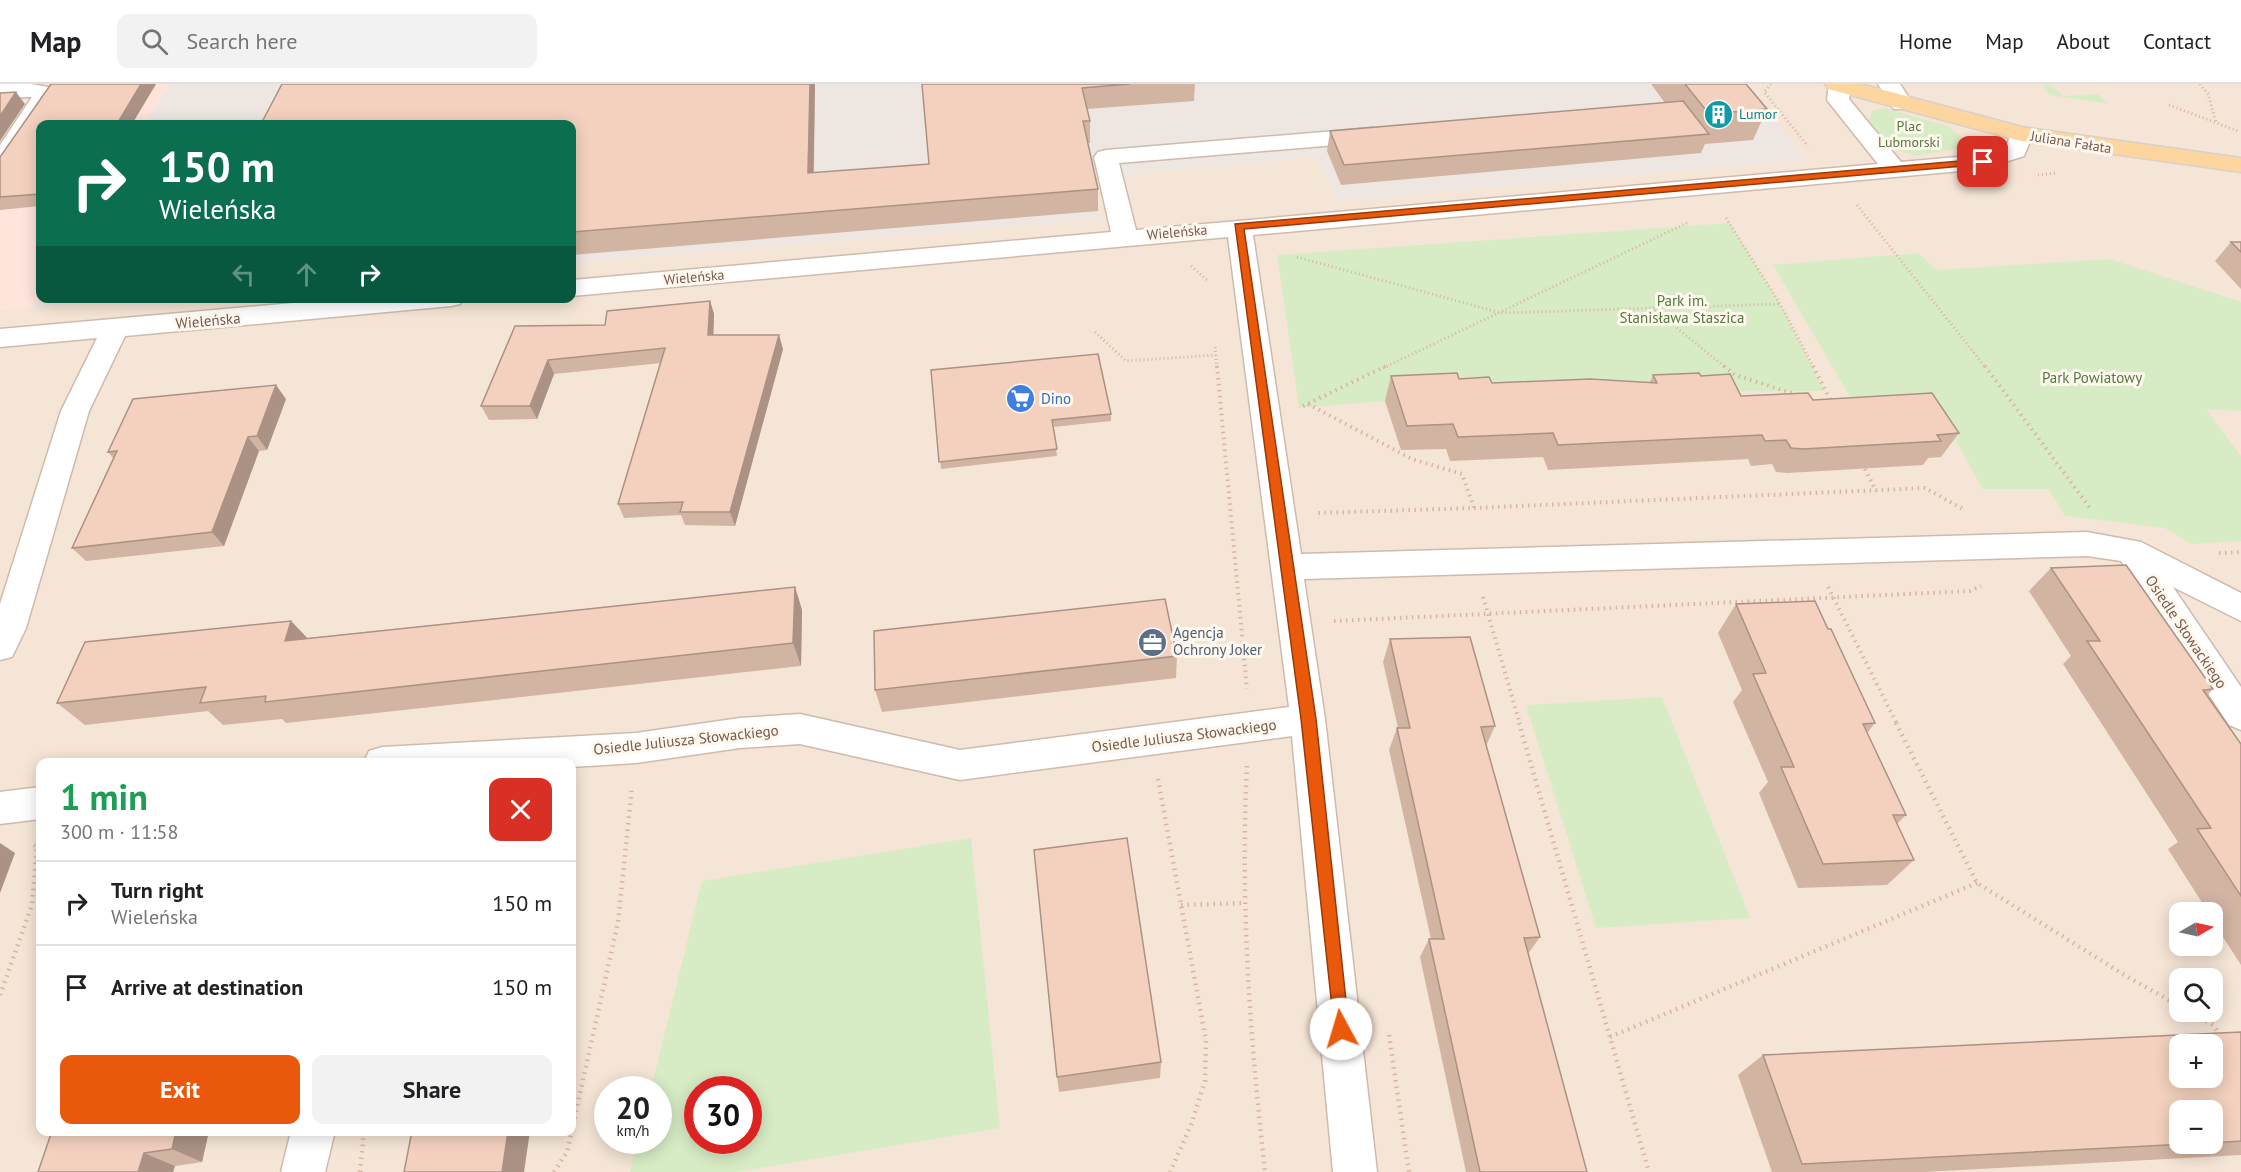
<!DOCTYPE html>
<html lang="en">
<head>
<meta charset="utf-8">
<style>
	:root { --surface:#fff; --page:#f2f2f2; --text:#202124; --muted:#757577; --line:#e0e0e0; --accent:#ea580c }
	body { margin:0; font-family:"PT Sans",sans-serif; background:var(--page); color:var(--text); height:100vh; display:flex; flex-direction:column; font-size:22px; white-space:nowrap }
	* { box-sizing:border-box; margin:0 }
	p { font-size:20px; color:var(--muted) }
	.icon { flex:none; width:33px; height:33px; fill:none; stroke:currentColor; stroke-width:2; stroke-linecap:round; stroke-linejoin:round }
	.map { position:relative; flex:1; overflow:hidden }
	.drawer { position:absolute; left:36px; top:674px; width:540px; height:378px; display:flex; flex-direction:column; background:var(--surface); border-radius:12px; box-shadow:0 3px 15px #0003 }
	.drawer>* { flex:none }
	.hud { position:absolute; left:36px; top:36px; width:540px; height:183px; border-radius:12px; box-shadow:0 3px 15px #0003; background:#0b6e4f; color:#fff; overflow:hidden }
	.needle { width:39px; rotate:81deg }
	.controls { position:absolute; left:2169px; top:818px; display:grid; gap:12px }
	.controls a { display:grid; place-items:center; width:54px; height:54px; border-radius:12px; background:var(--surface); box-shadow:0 3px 15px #0003; font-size:30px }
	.speed { position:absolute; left:594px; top:992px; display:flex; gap:12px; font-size:30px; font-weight:700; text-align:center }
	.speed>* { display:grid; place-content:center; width:78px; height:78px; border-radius:50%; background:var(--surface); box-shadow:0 3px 15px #0003; line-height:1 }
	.speed small { font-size:15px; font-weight:400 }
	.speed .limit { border:9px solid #d22; background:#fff; color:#111 }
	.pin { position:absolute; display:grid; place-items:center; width:51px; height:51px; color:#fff; margin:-26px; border-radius:12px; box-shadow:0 3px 9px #0006 }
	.me { position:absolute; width:66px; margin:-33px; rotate:354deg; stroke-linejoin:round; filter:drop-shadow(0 0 4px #0008) }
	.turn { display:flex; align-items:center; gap:21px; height:126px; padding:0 24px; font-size:27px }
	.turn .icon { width:78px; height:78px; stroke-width:2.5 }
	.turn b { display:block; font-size:42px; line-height:51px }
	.lanes { display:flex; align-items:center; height:57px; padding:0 24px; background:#0003; justify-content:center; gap:30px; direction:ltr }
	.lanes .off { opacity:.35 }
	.round { display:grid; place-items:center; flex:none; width:63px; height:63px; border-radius:12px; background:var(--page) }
	.head { display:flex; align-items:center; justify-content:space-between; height:102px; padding:0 24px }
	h1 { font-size:36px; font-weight:700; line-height:45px; color:#1e9e55 }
	.button { display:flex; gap:12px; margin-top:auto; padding:12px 24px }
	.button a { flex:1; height:69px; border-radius:12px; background:var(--accent); color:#fff; font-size:24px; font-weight:700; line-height:69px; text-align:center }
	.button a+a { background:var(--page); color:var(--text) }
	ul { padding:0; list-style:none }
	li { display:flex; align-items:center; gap:18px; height:84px; padding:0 24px; border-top:2px solid var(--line) }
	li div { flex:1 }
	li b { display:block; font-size:22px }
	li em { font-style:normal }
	header { display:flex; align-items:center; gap:36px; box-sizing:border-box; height:84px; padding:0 30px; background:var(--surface); border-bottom:2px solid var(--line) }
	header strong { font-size:28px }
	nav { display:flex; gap:33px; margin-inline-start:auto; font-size:21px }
	.search { width:420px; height:54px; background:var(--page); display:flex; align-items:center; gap:15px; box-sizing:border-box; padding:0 21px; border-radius:12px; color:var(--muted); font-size:22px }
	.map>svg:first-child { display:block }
	.residential { fill:#f5e5d6; fill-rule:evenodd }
	.commercial { fill:#fee4db }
	.industrial { fill:#eee7e1 }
	.green { fill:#d7ecc5; fill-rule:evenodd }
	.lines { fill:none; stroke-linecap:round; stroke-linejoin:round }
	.minor-casing { stroke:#d0baac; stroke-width:3 }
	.major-casing { stroke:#d9d0cc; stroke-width:3 }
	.path-far2 { stroke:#d9b4a1; stroke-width:3; stroke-dasharray:1 3; stroke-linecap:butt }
	.path-far1 { stroke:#d9b4a1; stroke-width:4; stroke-dasharray:1.5 4.5; stroke-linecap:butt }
	.path { stroke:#d9b4a1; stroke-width:4.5; stroke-dasharray:1.5 5; stroke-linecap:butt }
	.minor { fill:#fff; fill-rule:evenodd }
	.major { fill:#fdd59f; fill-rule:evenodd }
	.wall { fill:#d2b4a3 }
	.shaded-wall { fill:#ab9285 }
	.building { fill:#f4d1be; stroke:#ab9285; stroke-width:1.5; fill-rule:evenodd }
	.route { fill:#ea580c; stroke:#983908; stroke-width:1.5 }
	.labels { text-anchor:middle; stroke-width:6; stroke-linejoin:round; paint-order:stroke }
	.far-culture-label { font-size:14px; fill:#0d838f; stroke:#fff8ef; text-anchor:start }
	.far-park-label { font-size:14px; fill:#53793f; stroke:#fff8ef }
	.far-street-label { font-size:14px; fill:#79584a; stroke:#fff8ef }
	.park-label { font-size:15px; fill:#53793f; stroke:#fff8ef }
	.street-label { font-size:15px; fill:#79584a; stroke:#fff8ef }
	.shop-label { font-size:15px; fill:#366cbe; stroke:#fff8ef; text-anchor:start }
	.service-label { font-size:15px; fill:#4e5e75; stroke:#fff8ef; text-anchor:start }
</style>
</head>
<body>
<header>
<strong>Map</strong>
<div class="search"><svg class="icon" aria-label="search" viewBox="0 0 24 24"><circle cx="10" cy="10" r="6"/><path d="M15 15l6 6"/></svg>Search here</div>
<nav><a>Home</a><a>Map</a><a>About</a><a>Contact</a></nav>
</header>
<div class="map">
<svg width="2241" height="1088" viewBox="0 0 2241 1088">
	<rect width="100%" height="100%" fill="#fdf4e8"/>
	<path class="residential" d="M0 0H2241V1088H0ZM40 40H572V214H40ZM40 678H572V1047H40ZM2180 828H2212V861H2180ZM2180 894H2212V927H2180ZM2180 960H2212V993H2180ZM608 1005H658V1056H608ZM698 1005H748V1056H698ZM2180 1026H2212V1059H2180Z"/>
	<polygon class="commercial" points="0,0 170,0 145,40 40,40 40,211 33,224 0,226"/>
	<g class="industrial">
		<polygon points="170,0 1749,0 1806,76 1338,117 1316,73 1091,94 1098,127 1102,135 572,179 572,40 145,40"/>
		<polygon points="40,211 40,214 144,215 33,224"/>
	</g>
	<g class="green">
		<polygon points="2049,0 2064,12 2097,10 2109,20 2050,11 2043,3"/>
		<polygon points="1885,24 1947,42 1962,54 1959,64 1917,72 1895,66 1869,37 1872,27"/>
		<polygon points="1730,139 1780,220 1825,307 1485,309 1299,324 1277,171"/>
		<polygon points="1918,169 1937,186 2110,175 2241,218 2241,327 2206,325 2241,372 2241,457 2191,460 2165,444 2065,432 2049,405 1982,405 1937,320 1857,325 1773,181"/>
		<polygon points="1662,613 1750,834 1596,844 1526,621"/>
		<path d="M971 754 1000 1044 737 1088H630L638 1056H658V1005H651L702 797ZM698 1005H748V1056H698Z"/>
	</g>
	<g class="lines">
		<defs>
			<g id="minor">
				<polygon points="0,0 31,0 54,4 57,9 8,83 0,85 0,61 32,13 0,14"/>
				<polygon points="1829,0 1851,0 1849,15 1901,78 1980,71 2006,63 2013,45 2029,45 2033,50 2024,72 1983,85 1253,151 1301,470 2087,448 2141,458 2241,509 2241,537 2173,503 2241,603 2241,646 2229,641 2121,477 2087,472 1304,495 1325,635 1377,1088 1333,1088 1292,652 960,696 800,660 740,664 636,679 572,683 572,678 364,678 369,667 382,663 636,649 740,634 800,630 960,666 1289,623 1228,153 572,212 572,196 1111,148 1094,73 1098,68 1106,66 1372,44 1380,46 1384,51 1380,56 1372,58 1119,79 1136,146 1878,80 1827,16"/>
				<polygon points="1878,0 1900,0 1913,20 1910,25 1894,25"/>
				<polygon points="349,214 464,214 460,220 451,222 125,252 89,327 26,544 12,573 0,576 0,520 61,327 97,254 0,263 0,245"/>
				<polygon points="40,703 40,735 0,740 0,708"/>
				<polygon points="291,1047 335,1047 325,1088 281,1088"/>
			</g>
			<polygon id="major" points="1825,0 1861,0 2022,43 2241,74 2241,88 2021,57 1828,5"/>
		</defs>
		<use href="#minor" class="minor-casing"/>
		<use href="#major" class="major-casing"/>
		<g class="path-far2">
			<polyline points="1771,0 1764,8 1808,62"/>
			<polyline points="2200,0 2208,10 2216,38"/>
			<polyline points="2169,21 2238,47"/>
			<polyline points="2038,91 2055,89"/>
			<polyline points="1857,121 1986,284"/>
			<polyline points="1726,134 1780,220 1814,284"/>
			<polyline points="1297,173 1501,229 1780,220"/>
			<polyline points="1191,182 1207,196"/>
			<polyline points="1655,226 1726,284"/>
			<polyline points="1095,248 1126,277 1215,271"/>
			<polyline points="1215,263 1217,284"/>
			<polyline points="1383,284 1689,138"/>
		</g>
		<g class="path-far1">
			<polyline points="1217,282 1247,605"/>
			<polyline points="1724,282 1735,291 1798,311"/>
			<polyline points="1813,282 1831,317"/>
			<polyline points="1985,282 2090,424"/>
			<polyline points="1308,320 1412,375 1462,390 1474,424 1318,429"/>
			<polyline points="1303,322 1386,282"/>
			<polyline points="1865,385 1876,407"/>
			<polyline points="1474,424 1925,404 1963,425"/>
			<polyline points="2219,469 2241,468"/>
			<polyline points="1828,503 1897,640"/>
			<polyline points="1483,513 1520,640"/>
			<polyline points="1334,537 1970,507 1981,502"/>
		</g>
		<g class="path">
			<polyline points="1519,639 1649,1088"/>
			<polyline points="1896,639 1977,799 2131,895 2180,922"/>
			<path d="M1247 682C1240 818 1250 953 1265 1088"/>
			<polyline points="1158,695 1206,957 1205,997 1191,1041 1170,1088"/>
			<polyline points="1181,821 1244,819"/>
			<polyline points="0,911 32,821 37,763 34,761"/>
			<polyline points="2189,927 2213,941 2221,952"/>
			<polyline points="1389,951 1409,1088"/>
			<polyline points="1610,953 1977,799"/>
			<polyline points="360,1088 364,1047"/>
			<polyline points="554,1088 567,1068 618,838 632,703"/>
		</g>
		<use href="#minor" class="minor"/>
		<use href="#major" class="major"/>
	</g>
	<g class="wall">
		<polygon points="51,0 156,0 132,40 40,40 40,122 0,126 0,73"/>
		<polygon points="282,0 815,0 814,89 929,80 922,0 1195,0 1194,17 1087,25 1090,37 1090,59 1087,59 1098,105 1098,127 572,171 572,40"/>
		<polygon points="1651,0 1746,0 1767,25 1753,56 1705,60 1701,69 1341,101 1327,67 1330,47 1665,19"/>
		<polygon points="2231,158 2241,158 2241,205 2215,177"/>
		<polygon points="710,217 714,230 713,251 783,265 735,442 685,441 681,431 624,434 618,420 661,279 554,290 537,335 489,336 481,322 515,242 605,241"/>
		<polygon points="931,286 1111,330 1111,337 1053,343 1057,372 941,385"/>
		<polygon points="1653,291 1701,292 1741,312 1813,316 1959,349 1941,373 1928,374 1923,381 1788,389 1776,388 1772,380 1751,382 1748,375 1548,386 1543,373 1450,377 1446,365 1401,366 1385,317 1391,292 1459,295 1492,299 1650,298"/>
		<polygon points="286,315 267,366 259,367 224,462 86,477 72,464 113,374 108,368"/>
		<polygon points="2051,484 2213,605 2207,611 2241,660 2241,881 2212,836 2212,828 2208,828 2168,765 2178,758 2063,580 2071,572 2029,507"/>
		<polygon points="795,503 802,526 801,582 286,639 282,635 223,641 208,627 85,641 57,619 291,537 307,554"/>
		<polygon points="1736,520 1875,639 1867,649 1906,731 1897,740 1914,776 1887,801 1798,804 1759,709 1768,698 1733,618 1742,606 1718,549"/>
		<polygon points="1390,555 1495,642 1486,662 1540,853 1528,870 1587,1088 1466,1088 1420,873 1429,855 1431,855 1389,666 1397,644 1398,644 1383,578"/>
		<polygon points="1177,572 1176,594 882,628 875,606"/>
		<polygon points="2241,948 2241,1071 1924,1088 1772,1088 1738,991 1763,971"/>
		<polygon points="1161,978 1160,994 1059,1008 1057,993"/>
		<polygon points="52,1047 209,1047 202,1078 175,1082 173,1088 38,1088"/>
	</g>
	<g class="shaded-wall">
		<polygon points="141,0 156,0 132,40 117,40"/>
		<polygon points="810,0 815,0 813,111 808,89"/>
		<polygon points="16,8 25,20 0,57 0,32"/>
		<polygon points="710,217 714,230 713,265 708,251"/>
		<polygon points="779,251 783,265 735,442 730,428"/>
		<polygon points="548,276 554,290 537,335 530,322"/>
		<polygon points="276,301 286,315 267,366 257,352"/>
		<polygon points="248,353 259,367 224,462 212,448"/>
		<polygon points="795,503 802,526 801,582 793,559"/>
		<polygon points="291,537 312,559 285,557"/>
		<polygon points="572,726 576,732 572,760"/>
		<polygon points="0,759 15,769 0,809"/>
		<polygon points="176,1047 209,1047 202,1078 172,1065"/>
		<polygon points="508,1047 530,1047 524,1088 502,1088"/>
		<polygon points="144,1069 175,1082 173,1088 138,1088"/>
	</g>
	<g class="building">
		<polygon points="51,0 141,0 117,40 40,40 40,110 0,113 0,73"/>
		<polygon points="282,0 810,0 808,89 929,80 922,0 1130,0 1082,4 1090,37 1083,37 1098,105 572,148 572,40 261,40"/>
		<polygon points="1685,0 1746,0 1767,25 1709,30"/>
		<polygon points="16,8 0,32 0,9"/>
		<polygon points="1683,17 1709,50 1344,81 1330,47"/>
		<polygon points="2231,158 2241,158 2241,168"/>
		<polygon points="710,217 708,251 779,251 730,428 680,428 683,418 618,420 665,264 548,276 530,322 481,322 515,242 605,241 607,227"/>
		<polygon points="1098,270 1111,330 1052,336 1057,365 939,378 931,286"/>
		<polygon points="1457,289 1459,295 1489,293 1492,299 1590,295 1657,299 1653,291 1699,289 1701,292 1730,290 1741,312 1808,309 1813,316 1932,309 1959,349 1937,351 1941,357 1803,365 1791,364 1786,356 1765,357 1762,351 1558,361 1553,349 1458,353 1453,340 1407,342 1391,292"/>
		<polygon points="276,301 257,352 248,353 212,448 72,464 117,367 108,368 133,315"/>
		<polygon points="2126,481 2213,605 2203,606 2241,660 2241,812 2197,745 2211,744 2087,557 2100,557 2051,484"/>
		<polygon points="795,503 793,559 265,618 266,612 200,619 206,603 57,619 85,558 291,537 285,557"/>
		<polygon points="1165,515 1177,572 875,606 874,547"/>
		<polygon points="1815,517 1828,545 1831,545 1875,639 1863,640 1906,731 1893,731 1914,776 1823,780 1781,683 1794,683 1753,590 1766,589 1736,520"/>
		<polygon points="1470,553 1495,642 1481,643 1540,853 1524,854 1587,1088 1480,1088 1429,855 1444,855 1397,644 1410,644 1390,555"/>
		<polygon points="1127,754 1161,978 1057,993 1034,766"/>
		<path d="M2241 948V1057L2212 1059V1026H2180V1059H2205L1802 1080 1763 971ZM2180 960H2212V993H2180Z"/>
		<polygon points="52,1047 176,1047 172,1065 144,1069 138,1088 38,1088"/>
		<polygon points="412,1047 508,1047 502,1088 404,1088"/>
	</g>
	<polygon class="route" points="1983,75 1988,78 1986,80 1244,145 1316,635 1349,945 1347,951 1341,953 1335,951 1301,635 1235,140"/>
	<defs>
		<symbol id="building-disc" viewBox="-11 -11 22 22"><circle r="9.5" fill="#0f9aa8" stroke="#fff8ef"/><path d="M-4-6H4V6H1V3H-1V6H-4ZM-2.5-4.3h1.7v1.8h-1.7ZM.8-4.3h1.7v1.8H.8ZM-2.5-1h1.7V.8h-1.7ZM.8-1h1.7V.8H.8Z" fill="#fff"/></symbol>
		<symbol id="supermarket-disc" viewBox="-11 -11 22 22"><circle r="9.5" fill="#3f7fe0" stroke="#fff8ef"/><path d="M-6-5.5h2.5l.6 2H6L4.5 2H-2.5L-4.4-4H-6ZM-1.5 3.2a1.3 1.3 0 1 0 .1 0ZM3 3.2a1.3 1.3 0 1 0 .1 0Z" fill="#fff"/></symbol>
		<symbol id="office-disc" viewBox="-11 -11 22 22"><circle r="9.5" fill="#5c6f8a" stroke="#fff8ef"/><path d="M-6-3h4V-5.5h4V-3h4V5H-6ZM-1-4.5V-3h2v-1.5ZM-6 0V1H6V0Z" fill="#fff"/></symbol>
	</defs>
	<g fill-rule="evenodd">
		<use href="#building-disc" x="1702" y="14" width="33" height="33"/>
		<use href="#supermarket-disc" x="1004" y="298" width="33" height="33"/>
		<use href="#office-disc" x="1136" y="542" width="33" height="33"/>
	</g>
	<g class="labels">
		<g class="far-culture-label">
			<text x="1739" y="35">Lumor</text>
		</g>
		<g class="far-park-label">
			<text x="1909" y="47">Plac<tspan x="1909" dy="16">Lubmorski</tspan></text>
		</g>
		<g class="far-street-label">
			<text transform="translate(2071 58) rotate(9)" y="5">Juliana Fałata</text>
			<text transform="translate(1177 148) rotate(-5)" y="5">Wieleńska</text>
			<text transform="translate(694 193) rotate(-5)" y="5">Wieleńska</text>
		</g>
		<g class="park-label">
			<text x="1682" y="222">Park im.<tspan x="1682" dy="17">Stanisława Staszica</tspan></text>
			<text x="2092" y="299">Park Powiatowy</text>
		</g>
		<g class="street-label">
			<text transform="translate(208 237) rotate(-5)" y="5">Wieleńska</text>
			<text transform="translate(2186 548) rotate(56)" y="5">Osiedle Słowackiego</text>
			<text transform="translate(1184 652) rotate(-7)" y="5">Osiedle Juliusza Słowackiego</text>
			<text transform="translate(686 656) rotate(-6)" y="5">Osiedle Juliusza Słowackiego</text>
		</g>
		<g class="shop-label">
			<text x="1041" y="320">Dino</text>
		</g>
		<g class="service-label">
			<text x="1173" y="554">Agencja<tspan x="1173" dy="17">Ochrony Joker</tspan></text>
		</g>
	</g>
</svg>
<div class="controls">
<a><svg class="needle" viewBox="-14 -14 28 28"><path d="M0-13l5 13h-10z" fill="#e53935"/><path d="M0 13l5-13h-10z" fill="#757577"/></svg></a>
<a><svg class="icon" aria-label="search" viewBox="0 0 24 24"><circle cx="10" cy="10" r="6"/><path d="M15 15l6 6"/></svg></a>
<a>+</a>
<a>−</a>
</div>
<div class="speed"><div>20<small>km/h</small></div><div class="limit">30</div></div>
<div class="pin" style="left:1983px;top:78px;background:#d93025"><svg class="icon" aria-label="arrive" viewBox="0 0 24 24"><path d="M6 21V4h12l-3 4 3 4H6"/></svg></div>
<svg class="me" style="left:1341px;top:945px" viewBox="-20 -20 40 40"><circle r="19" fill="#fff"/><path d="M0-13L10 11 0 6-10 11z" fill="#ea580c"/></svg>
<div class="hud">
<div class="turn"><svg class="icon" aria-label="right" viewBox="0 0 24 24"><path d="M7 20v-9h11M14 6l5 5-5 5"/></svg><div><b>150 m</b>Wieleńska</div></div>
<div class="lanes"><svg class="icon off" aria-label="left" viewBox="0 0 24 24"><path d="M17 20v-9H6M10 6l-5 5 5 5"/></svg><svg class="icon off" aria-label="ahead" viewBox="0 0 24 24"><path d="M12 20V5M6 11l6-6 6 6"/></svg><svg class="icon" aria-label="right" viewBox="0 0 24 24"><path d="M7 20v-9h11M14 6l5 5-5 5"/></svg></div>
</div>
<section class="drawer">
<div class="head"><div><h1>1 min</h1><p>300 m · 11:58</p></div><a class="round" style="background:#d93025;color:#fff"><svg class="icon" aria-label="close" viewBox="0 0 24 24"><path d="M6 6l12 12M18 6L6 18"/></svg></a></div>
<ul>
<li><svg class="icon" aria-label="right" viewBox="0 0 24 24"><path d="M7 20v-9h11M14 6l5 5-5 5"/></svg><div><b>Turn right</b><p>Wieleńska</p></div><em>150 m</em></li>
<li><svg class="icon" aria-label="arrive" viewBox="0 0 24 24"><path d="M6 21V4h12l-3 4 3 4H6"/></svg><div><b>Arrive at destination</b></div><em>150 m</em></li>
</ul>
<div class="button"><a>Exit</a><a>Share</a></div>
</section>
</div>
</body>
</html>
